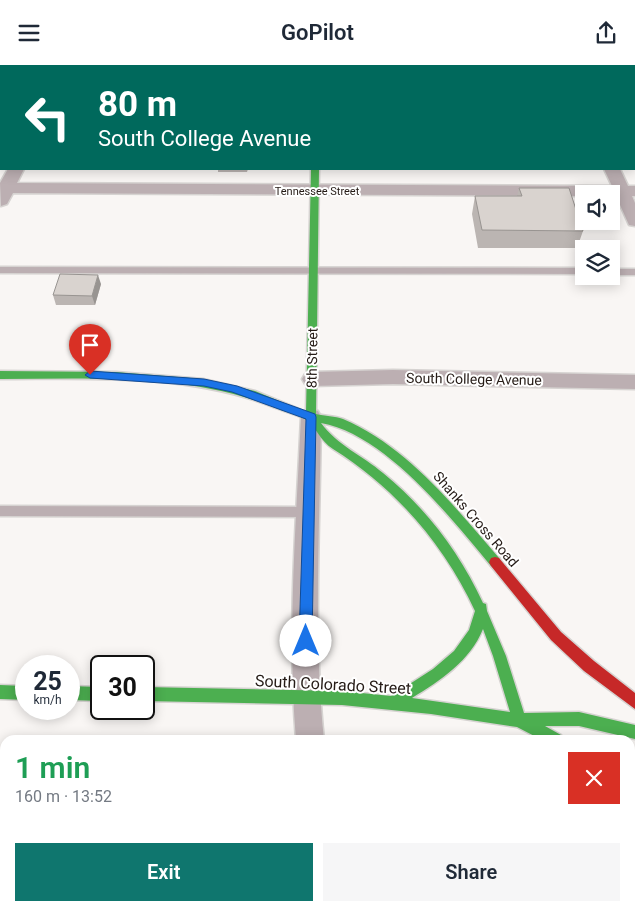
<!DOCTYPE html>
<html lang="en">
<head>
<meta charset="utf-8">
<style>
	:root { --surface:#fff; --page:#f6f6f7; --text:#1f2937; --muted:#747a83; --accent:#0f766e }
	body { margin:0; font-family:Roboto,sans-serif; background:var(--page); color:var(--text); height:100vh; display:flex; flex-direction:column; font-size:19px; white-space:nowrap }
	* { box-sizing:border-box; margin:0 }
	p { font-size:16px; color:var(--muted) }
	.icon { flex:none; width:28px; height:28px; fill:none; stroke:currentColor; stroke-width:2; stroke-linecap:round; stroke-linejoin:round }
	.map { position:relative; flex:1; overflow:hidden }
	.side { position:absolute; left:0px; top:670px; width:635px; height:176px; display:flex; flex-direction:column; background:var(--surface); border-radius:15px 15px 0 0; box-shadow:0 2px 12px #0003 }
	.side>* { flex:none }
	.banner { position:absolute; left:0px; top:0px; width:635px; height:105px; box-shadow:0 2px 12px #0003; background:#00695c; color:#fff; overflow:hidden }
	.controls { position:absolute; left:575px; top:120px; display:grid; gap:10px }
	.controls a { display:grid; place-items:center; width:45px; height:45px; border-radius:0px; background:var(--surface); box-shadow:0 2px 12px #0003; font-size:25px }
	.speed { position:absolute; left:15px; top:590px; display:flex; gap:10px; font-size:25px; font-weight:700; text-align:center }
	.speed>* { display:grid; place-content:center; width:65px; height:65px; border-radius:50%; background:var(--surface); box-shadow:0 2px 12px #0003; line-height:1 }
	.speed small { font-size:12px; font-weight:400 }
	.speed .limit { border:2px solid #111; border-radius:8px; background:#fff; color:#111 }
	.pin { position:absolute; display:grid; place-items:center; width:42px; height:42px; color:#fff; margin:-51px -21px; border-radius:50% 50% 50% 0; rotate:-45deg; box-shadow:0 0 5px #0007 }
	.pin .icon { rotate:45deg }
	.me { position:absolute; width:55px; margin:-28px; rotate:0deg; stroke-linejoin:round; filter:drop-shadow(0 0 4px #0008) }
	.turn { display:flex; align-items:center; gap:18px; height:105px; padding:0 15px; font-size:22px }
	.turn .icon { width:65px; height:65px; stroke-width:2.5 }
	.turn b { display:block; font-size:35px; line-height:42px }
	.round { display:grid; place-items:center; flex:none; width:52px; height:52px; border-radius:0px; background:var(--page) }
	.summary { display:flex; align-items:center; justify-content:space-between; height:85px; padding:0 15px }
	h1 { font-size:30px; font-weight:600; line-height:38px; color:#1e9e55 }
	.cta { display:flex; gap:10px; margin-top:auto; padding:10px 15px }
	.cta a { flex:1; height:58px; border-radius:0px; background:var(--accent); color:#fff; font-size:20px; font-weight:600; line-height:58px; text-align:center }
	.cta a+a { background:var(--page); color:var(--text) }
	header { display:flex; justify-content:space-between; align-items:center; height:65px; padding:0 15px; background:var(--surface); font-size:22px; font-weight:600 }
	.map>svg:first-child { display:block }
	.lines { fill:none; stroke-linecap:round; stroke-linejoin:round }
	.lane-casing { stroke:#d6d3d1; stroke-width:3 }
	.street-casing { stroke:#d6d3d1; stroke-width:3 }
	.fast-casing { stroke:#d6d3d1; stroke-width:3 }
	.jam-casing { stroke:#d6d3d1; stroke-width:3 }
	.lane { fill:#bcafb2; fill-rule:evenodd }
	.street { fill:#bcafb2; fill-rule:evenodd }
	.fast { fill:#4caf50; fill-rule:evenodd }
	.jam { fill:#c62828; fill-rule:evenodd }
	.rail { stroke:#bdb5b6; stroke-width:5 }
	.wall { fill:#bbb5b2 }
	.shaded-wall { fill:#989491 }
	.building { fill:#d9d3cf; stroke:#989491 }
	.route { fill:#1a73e8; stroke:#114b97 }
	.labels { text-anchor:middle; stroke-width:4; stroke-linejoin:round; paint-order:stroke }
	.far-street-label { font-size:11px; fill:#251b16; stroke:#fff }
	.street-label { font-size:14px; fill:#251b16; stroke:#fff }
	.near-street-label { font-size:16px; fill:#251b16; stroke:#fff }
</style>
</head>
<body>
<header><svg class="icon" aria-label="menu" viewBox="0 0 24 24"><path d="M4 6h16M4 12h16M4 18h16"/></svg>GoPilot<svg class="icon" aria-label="share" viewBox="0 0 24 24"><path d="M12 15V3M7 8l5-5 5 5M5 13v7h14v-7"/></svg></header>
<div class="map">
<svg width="635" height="846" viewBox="0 0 635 846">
	<rect width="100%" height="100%" fill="#f9f6f4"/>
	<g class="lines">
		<defs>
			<g id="lane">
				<rect x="0" y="56" width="1" height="4"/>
				<rect x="634" y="59" width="1" height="4"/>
				<polygon points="0,202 584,203 584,209 0,208"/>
				<rect x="611" y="204" width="24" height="6"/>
				<polygon points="0,441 307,442 311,444 313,447 311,450 307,452 0,451"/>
				<polygon points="0,834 5,834 5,841 22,841 20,846 0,846"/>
			</g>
			<g id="street">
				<polygon points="564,0 578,0 579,1 565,1"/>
				<rect x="634" y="3" width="1" height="8"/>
				<polygon points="8,104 24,104 17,118 612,121 604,104 620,104 628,121 635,121 635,131 632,131 635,138 635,161 629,160 616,131 611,131 611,129 584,129 584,131 13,128 7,139 1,141 0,118"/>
				<polygon points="393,305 635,310 635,324 393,319 312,321 305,319 302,314 305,309 312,307"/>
				<path d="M311 344 318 346 321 352C320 460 313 568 324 675H296C287 568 296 459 301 352L304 346Z"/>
				<polygon points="297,841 329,841 327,846 295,846"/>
			</g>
			<g id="fast">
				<rect x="314" y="0" width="6" height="1"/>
				<path d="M311 104H319L316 349C325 351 335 351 343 354 408 382 454 441 499 493L501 497 499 501 495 502 491 501C451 453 385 369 321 358 337 380 363 391 383 408 426 443 460 488 483 538L486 539 487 546 506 591 524 648 579 647 635 660V674L579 661H545L561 670 563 675H542L517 662 431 649 342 640 144 636V622L342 626 391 631 433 604 454 586 469 565 475 546C444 479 395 423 333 384 320 376 316 362 308 356 300 350 285 347 276 343 189 308 92 314 0 314V306L116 307 203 314 255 326 306 347ZM483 564 493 591 510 647 412 633C441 615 470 596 483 564Z"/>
				<polygon points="0,620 26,621 26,635 0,634"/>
				<polygon points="69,621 101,622 101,636 69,635"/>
			</g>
			<g id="jam">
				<polygon points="495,492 499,493 561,567 594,596 635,628 635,644 584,606 551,575 491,501 489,497 491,493"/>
				<polygon points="630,693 635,694 635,708 630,707"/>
			</g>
		</defs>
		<use href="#lane" class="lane-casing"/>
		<use href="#street" class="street-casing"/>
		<use href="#fast" class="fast-casing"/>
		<use href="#jam" class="jam-casing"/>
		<use href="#lane" class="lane"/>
		<use href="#street" class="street"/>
		<use href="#fast" class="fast"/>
		<use href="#jam" class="jam"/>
		<g class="rail">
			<polyline points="630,745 635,737"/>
			<polyline points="630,784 635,776"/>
			<polyline points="558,846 562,841"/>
			<polyline points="587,846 591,841"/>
		</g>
	</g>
	<g class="wall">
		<polygon points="218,104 248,104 247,107 218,107"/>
		<polygon points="519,123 583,166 577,183 478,183 472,149 475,131 517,131"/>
		<polygon points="101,219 95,240 56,240 53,230"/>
	</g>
	<polygon class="shaded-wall" points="98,210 101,219 95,240 92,231"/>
	<g class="building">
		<polygon points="519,123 569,123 583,166 482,165 475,131 522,131"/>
		<polygon points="60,209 98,210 92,231 53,230"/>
	</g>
	<polygon class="route" points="90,306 204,314 237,321 315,349 316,352 312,576 310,580 306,582 301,580 299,576 306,354 232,327 204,321 90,313 85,310"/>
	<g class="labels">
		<g class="far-street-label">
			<text x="317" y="130">Tennessee Street</text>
		</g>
		<g class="street-label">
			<text transform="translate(312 293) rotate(-89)" y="5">8th Street</text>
			<text transform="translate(474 314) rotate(1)" y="5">South College Avenue</text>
			<text transform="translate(476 454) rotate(49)" y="5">Shanks Cross Road</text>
		</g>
		<g class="near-street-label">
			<text transform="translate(333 619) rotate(3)" y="6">South Colorado Street</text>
		</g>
	</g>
</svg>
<div class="controls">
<a><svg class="icon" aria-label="sound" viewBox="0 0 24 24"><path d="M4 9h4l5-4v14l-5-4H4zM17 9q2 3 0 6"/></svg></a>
<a><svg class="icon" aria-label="layers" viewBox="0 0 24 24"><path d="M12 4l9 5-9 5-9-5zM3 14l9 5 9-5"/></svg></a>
</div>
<div class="speed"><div>25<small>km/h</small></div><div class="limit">30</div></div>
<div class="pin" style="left:90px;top:310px;background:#d93025"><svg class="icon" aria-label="arrive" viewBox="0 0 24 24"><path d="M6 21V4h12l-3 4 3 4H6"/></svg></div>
<svg class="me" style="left:306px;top:576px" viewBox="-20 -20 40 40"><circle r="19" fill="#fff"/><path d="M0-13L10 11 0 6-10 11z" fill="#1a73e8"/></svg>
<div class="banner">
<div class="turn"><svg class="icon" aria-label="left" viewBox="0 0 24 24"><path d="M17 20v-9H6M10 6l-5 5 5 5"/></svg><div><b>80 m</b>South College Avenue</div></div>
</div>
<section class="side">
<div class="summary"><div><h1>1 min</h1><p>160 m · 13:52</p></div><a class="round" style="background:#d93025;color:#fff"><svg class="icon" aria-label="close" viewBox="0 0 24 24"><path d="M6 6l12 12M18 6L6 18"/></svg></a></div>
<div class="cta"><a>Exit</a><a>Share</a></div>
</section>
</div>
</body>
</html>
